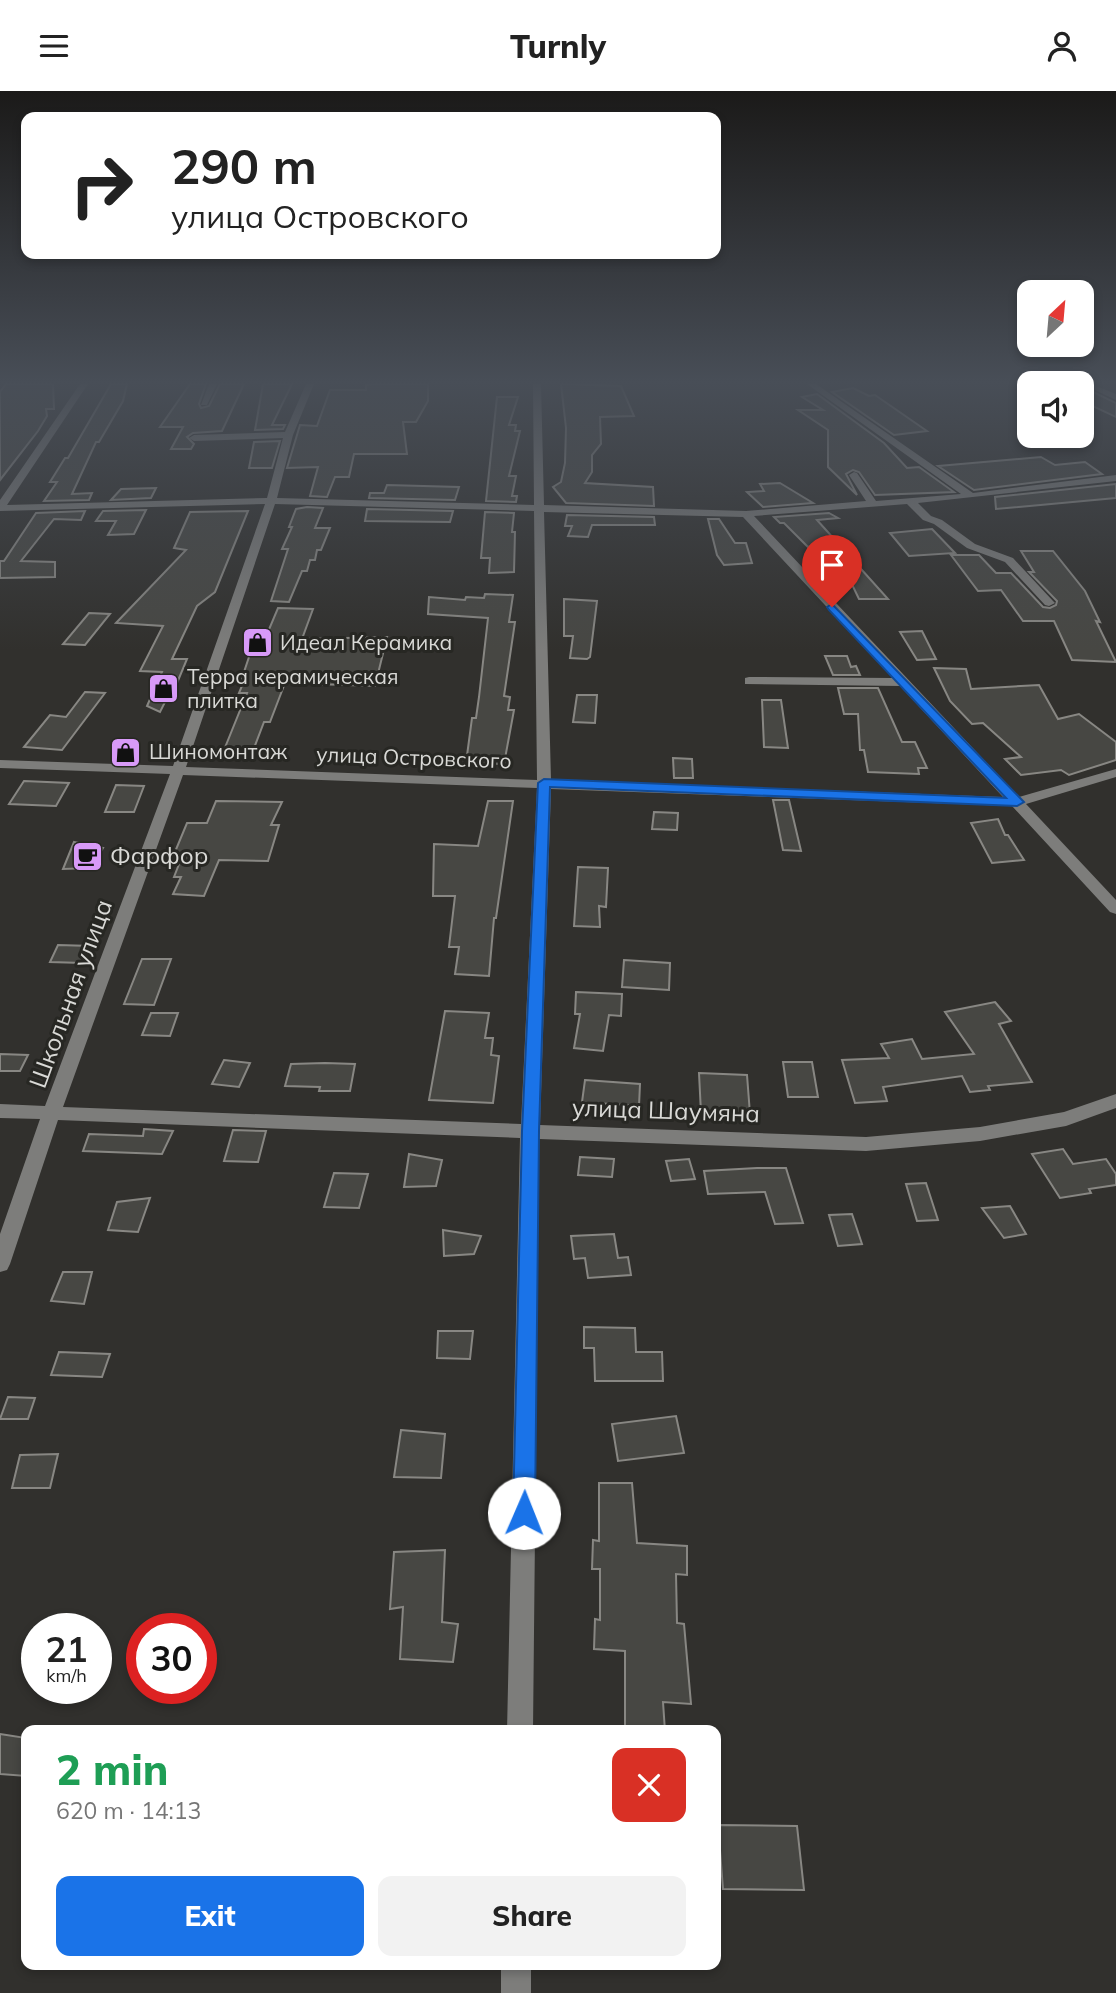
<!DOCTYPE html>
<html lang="en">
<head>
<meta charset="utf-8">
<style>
	:root { --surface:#fff; --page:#f2f2f2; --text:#222; --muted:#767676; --accent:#1a73e8 }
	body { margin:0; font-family:Mulish,sans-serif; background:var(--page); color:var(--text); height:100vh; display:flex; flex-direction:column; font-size:26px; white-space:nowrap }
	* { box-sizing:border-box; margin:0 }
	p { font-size:23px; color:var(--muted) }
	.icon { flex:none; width:38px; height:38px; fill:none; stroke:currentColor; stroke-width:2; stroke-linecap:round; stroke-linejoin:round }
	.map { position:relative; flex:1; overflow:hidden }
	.details { position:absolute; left:21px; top:1634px; width:700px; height:245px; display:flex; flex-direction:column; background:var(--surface); border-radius:14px; box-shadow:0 4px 10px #0003 }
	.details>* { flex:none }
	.banner { position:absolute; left:21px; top:21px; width:700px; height:147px; border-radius:14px; box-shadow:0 4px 10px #0003; background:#fff; color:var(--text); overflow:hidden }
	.needle { width:46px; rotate:26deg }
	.controls { position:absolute; left:1017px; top:189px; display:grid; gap:14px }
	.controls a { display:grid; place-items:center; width:77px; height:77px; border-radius:14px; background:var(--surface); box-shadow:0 4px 10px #0003; font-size:35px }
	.speed { position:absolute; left:21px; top:1522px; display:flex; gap:14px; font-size:35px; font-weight:700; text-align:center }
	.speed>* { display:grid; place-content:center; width:91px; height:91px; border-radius:50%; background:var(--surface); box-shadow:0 4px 10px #0003; line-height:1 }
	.speed small { font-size:18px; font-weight:400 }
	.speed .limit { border:10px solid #d22; background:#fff; color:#111 }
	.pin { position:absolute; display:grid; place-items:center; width:60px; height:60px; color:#fff; margin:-72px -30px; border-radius:50% 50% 50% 0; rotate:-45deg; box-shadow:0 0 7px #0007 }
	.pin .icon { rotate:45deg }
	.me { position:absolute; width:77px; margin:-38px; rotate:1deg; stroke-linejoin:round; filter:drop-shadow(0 0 5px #0008) }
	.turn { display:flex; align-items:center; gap:24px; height:147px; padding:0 35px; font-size:32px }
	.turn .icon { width:91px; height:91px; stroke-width:2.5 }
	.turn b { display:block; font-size:49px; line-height:60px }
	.round { display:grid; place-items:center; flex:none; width:74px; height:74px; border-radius:14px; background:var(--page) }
	.overview { display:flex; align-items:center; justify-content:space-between; height:119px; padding:0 35px }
	h1 { font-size:42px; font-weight:800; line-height:52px; color:#1e9e55 }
	.primary-button { display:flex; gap:14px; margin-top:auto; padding:14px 35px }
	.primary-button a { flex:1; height:80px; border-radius:14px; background:var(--accent); color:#fff; font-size:28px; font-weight:800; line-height:80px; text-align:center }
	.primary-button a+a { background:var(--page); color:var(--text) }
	header { display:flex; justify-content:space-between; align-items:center; height:91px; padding:0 35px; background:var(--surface); font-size:32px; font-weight:800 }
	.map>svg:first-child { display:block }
	.building { fill:#474743; stroke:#888783; stroke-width:2 }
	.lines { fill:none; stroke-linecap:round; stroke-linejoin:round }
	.minor { fill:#7d7d7b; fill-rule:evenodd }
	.route { fill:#1a73e8; stroke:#114b97; stroke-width:2 }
	.labels { text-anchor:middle; stroke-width:6; stroke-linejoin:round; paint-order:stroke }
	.far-poi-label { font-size:21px; fill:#d9d9d6; stroke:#272723; text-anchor:start }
	.far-street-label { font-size:21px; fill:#d9d9d6; stroke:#272723 }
	.poi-label { font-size:24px; fill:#d9d9d6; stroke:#272723; text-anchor:start }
	.street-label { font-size:24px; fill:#d9d9d6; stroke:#272723 }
</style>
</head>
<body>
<header><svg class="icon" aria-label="menu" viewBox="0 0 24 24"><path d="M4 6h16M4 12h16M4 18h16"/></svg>Turnly<svg class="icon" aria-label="person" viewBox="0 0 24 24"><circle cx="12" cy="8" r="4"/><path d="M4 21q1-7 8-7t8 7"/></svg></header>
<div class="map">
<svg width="1116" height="1902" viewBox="0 0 1116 1902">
	<rect width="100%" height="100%" fill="#31302d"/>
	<g class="building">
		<polygon points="6,293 53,293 54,318 46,318 47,325 38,340 0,389 0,301"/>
		<polygon points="111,293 127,293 123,310 99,351 96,351 72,403 92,402 89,409 44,410 57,391 50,391 65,367 68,367"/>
		<polygon points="190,293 206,293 199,313 201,317 209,315 220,293 244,293 222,340 193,342 187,346 194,353 191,358 171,358 183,336 160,336"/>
		<polygon points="263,293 292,293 272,334 285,334 283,338 255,339"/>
		<polygon points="376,293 428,293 428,310 416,331 403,331 407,363 354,363 349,386 335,386 327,406 310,405 318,376 287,377 300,334 317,335 330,299 366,299 366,294"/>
		<polygon points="561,293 621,295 634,325 600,326 601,353 592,364 592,381 585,392 653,396 654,415 566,412 553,396 561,391 565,372 566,337"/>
		<polygon points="853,297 869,305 875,304 927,340 894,344 832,301"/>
		<polygon points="1087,298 1116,312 1116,326 1082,310 1082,299"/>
		<polygon points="817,303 884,352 907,377 919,376 954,401 875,404 859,381 853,379 846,383 857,404 828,376 828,339 798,319 823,319 802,306"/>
		<polygon points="497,306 518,306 509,334 516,334 515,340 520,340 509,385 516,385 512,405 517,405 516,411 486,410"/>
		<polygon points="280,350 272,377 249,377 254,351"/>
		<polygon points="1041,366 1055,374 1085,371 1102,383 974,399 938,375"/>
		<polygon points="780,392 813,412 763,416 747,401 764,400 760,393"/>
		<polygon points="1116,393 1116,407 996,418 995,406"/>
		<polygon points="387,394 459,396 455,409 369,407 370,402 384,402"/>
		<polygon points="156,397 151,407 111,409 121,398"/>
		<polygon points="307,416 323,417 315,437 330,437 321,459 317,459 315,469 310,469 307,480 302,480 289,511 271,510 288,458 282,458 292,436 289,436 296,418"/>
		<polygon points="367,418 453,420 450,431 365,430"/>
		<polygon points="146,419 134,443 108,444 116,430 96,430 103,420"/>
		<polygon points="85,420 81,429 54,428 21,470 55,471 55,486 0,487 0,470 4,470 36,422"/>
		<polygon points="248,420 215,501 197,515 172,568 187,568 170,609 166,609 160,621 147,615 162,581 140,580 163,535 116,532 186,459 174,457 190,421"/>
		<polygon points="485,421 514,422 512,441 515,441 514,481 489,482 490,467 481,467"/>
		<polygon points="829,422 838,427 817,429 888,508 859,508 847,483 836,484 811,455 808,456 784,432 780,432 774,426"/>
		<polygon points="567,424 654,426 655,434 592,434 588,446 568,445 572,435 565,435"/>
		<polygon points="708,428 719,428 735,452 746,452 752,472 724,474 717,464"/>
		<polygon points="932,438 955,462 909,465 890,442"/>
		<polygon points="1021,460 1053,460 1085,500 1100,531 1096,530 1116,571 1072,569 1054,530 1023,530 1001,499 978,500 951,464 979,464 996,482 1011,482 1043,516 1050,517 1056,514 1057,510 1029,481 1034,481"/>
		<polygon points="485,503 513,504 509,531 515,531 504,605 510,606 508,619 514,619 504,673 466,672 472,627 476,627 479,606 488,527 428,523 429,506 465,509 466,506 484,507"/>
		<polygon points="564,508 597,510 590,566 587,568 570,567 573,545 564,545"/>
		<polygon points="278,517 313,518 302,548 387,546 375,595 285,592 270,631 264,631 251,665 222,664 247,602 239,602 244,590 241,590 255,548 265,548"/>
		<polygon points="89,522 110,523 85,554 63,553"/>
		<polygon points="922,540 936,568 917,569 900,541"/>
		<polygon points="825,565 847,565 851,576 856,575 860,584 833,584"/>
		<polygon points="934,577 966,578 971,598 1039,594 1058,628 1079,623 1116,651 1116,669 1069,684 1061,679 1021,684 1005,668 1021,666 983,632 972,633 950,610"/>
		<polygon points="838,597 878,597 902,651 915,651 927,677 918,677 919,683 868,681 864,659 860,659 858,623 844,623"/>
		<polygon points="85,601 105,602 62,659 24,656 50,624 66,626"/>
		<polygon points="577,604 597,604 595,632 573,631"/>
		<polygon points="762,609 781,609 788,657 764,656"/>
		<polygon points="673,667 692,668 693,687 674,687"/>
		<polygon points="24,690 69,692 56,715 9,713"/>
		<polygon points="116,694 144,695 134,721 105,721"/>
		<polygon points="773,709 789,709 801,760 783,759"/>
		<polygon points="216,710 282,711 271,734 279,734 268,770 219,769 204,805 173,803 181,786 174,786 181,768 172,768 187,732 207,732"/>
		<polygon points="488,710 513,710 496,827 494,827 489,885 455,883 459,856 449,856 455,805 433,805 434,753 478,755"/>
		<polygon points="654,721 678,722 677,739 652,738"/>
		<polygon points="998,728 1005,744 1008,744 1024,769 992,772 971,732"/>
		<polygon points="74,751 103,757 91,777 63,778"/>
		<polygon points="578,776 608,777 606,816 599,815 600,836 574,835"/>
		<polygon points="58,854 91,855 83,872 50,871"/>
		<polygon points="142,868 171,868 154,914 124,913"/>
		<polygon points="624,869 670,872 669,899 622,896"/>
		<polygon points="576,901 622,903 621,925 609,924 603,960 574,957 580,923 575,923"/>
		<polygon points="995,911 1011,930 999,933 1032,991 988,995 990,999 970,1001 962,985 883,996 887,1010 855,1012 842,969 889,967 881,953 912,948 922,968 974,963 945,921"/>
		<polygon points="445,920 489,922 485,947 493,947 491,964 499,965 493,1012 429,1009"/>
		<polygon points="151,922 178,922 170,945 142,944"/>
		<polygon points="0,963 28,964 20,980 0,980"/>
		<polygon points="224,969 250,972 239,996 212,993"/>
		<polygon points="783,971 812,971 818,1006 788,1006"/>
		<polygon points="325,972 355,973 350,1000 319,1000 320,996 285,995 291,973"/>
		<polygon points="699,982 747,984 750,1023 701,1022"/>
		<polygon points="585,989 640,993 639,1015 582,1011"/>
		<polygon points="144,1038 173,1040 162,1063 83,1060 89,1043 143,1045"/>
		<polygon points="233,1039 266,1040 258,1071 224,1070"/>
		<polygon points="1063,1058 1073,1073 1106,1068 1116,1083 1116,1094 1089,1098 1091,1102 1060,1107 1032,1063"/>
		<polygon points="409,1063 442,1069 436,1095 404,1096"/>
		<polygon points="580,1066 614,1068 612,1086 578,1084"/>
		<polygon points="689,1068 695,1088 671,1090 666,1070"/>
		<polygon points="757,1077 786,1077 803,1132 775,1133 765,1101 708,1103 704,1080"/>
		<polygon points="334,1082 368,1083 359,1117 324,1116"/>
		<polygon points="926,1092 938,1129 917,1130 906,1093"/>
		<polygon points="150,1107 138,1141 108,1139 117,1111"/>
		<polygon points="1010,1115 1026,1143 1004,1147 982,1117"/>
		<polygon points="852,1123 862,1153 838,1155 829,1124"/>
		<polygon points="443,1139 481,1145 474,1163 444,1165"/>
		<polygon points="614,1143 618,1167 628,1166 631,1184 588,1187 585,1167 574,1168 571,1145"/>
		<polygon points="63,1181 92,1181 84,1213 51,1210"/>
		<polygon points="584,1236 635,1237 636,1261 662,1261 663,1290 595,1290 594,1257 584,1257"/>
		<polygon points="438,1240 473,1240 470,1268 437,1267"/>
		<polygon points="59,1261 110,1263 102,1286 51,1284"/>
		<polygon points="8,1306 35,1307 28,1328 0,1328"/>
		<polygon points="676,1325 684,1362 618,1370 612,1333"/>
		<polygon points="401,1339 445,1343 441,1387 394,1386"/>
		<polygon points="58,1363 50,1397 12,1397 20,1364"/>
		<polygon points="599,1392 632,1392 637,1452 687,1455 687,1484 676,1483 677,1532 684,1533 691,1613 663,1611 665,1640 625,1640 625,1560 594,1558 595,1528 600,1529 600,1478 592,1478 593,1449 599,1450"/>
		<polygon points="445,1459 442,1531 458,1533 453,1571 400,1568 403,1516 390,1518 394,1461"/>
		<polygon points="0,1643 26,1647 26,1685 0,1683"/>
		<polygon points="718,1734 797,1735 804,1799 723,1798"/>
	</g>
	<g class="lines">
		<g class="minor">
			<path d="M80 293H88L7 414 267 407 283 347 194 350 189 347 194 344 285 341 306 293H314L293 344 277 407 534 414 533 293H541L544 414 746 420 866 410 849 384 854 381 857 382 876 410 961 403 807 293H816L973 402 1116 384V390L918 412 931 425 942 429 975 453 1013 467 1053 510 1055 512 1049 515 1045 514 1005 471 967 457 934 433 923 429 907 413 754 425 1019 706 1116 678V686L1026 713 1116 809V823L1110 821 1012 715 551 698 540 1034 866 1046 980 1036 1064 1021 1116 1003V1017L1066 1035 980 1050 866 1060 539 1048 533 1640H507L520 1047 58 1029 10 1173 7 1179 0 1181V1143L40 1028 0 1027V1013L45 1015 170 683 0 677V669L173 675 265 413 0 420V409ZM275 413 534 420 537 689 186 676ZM544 421 743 426 893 587 749 586 745 587V593L900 595 1003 706 551 689ZM183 684 537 697 521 1033 63 1016Z"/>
			<polygon points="209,293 217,293 207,314 201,314"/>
			<polygon points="1082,293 1091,293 1116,303 1116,309"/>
			<rect x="501" y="1874" width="30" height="28"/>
		</g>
	</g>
	<linearGradient id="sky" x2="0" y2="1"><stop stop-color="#1b1a19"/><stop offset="0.52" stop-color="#484e57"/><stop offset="1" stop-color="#484e57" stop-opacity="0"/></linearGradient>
	<rect width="1116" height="559" fill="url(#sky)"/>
	<polygon class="route" points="832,513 1024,711 1017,715 550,696 539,1040 535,1422 532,1429 524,1432 516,1429 513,1422 522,1040 538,692 544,688 1006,707 829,519 827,516"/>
	<defs>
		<symbol id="shop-square" viewBox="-11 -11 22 22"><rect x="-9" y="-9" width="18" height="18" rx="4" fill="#d89af8" stroke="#272723"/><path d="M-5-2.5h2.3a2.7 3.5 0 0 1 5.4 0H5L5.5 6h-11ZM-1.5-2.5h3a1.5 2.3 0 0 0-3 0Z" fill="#111"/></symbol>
		<symbol id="cafe-square" viewBox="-11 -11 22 22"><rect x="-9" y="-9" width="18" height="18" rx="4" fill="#d89af8" stroke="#272723"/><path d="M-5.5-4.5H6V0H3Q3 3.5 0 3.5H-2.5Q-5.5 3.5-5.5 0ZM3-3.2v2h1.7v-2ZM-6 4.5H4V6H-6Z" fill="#111"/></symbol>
	</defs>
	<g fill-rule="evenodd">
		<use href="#shop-square" x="240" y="534" width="35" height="35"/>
		<use href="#shop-square" x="146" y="580" width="35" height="35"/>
		<use href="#shop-square" x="108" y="644" width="35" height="35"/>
		<use href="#cafe-square" x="70" y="748" width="35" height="35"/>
	</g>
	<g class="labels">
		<g class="far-poi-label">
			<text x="280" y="559">Идеал Керамика</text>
			<text x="187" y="593">Терра керамическая<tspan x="187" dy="24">плитка</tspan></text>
			<text x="149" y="668">Шиномонтаж</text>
		</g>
		<g class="far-street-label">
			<text transform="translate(414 667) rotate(2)" y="7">улица Островского</text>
		</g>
		<g class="poi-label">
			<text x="110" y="773">Фарфор</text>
		</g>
		<g class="street-label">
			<text transform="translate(71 903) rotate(-70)" y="8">Школьная улица</text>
			<text transform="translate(666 1020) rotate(2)" y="8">улица Шаумяна</text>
		</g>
	</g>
</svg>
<div class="controls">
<a><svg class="needle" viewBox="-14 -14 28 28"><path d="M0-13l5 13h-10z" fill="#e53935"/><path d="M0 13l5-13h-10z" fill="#767676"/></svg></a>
<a><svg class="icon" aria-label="sound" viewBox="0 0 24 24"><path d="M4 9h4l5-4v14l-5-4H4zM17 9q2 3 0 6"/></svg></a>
</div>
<div class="speed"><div>21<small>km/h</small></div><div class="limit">30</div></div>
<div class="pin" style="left:832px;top:516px;background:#d93025"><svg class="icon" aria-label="arrive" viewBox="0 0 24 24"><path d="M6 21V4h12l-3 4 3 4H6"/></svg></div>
<svg class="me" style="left:524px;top:1422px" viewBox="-20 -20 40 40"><circle r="19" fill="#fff"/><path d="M0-13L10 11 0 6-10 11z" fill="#1a73e8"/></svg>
<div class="banner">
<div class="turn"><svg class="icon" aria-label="right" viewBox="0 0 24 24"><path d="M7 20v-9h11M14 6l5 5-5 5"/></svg><div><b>290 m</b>улица Островского</div></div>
</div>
<section class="details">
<div class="overview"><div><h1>2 min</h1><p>620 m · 14:13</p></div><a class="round" style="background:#d93025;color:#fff"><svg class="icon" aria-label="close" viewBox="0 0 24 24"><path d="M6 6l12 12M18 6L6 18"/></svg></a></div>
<div class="primary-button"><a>Exit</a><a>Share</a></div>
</section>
</div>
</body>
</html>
